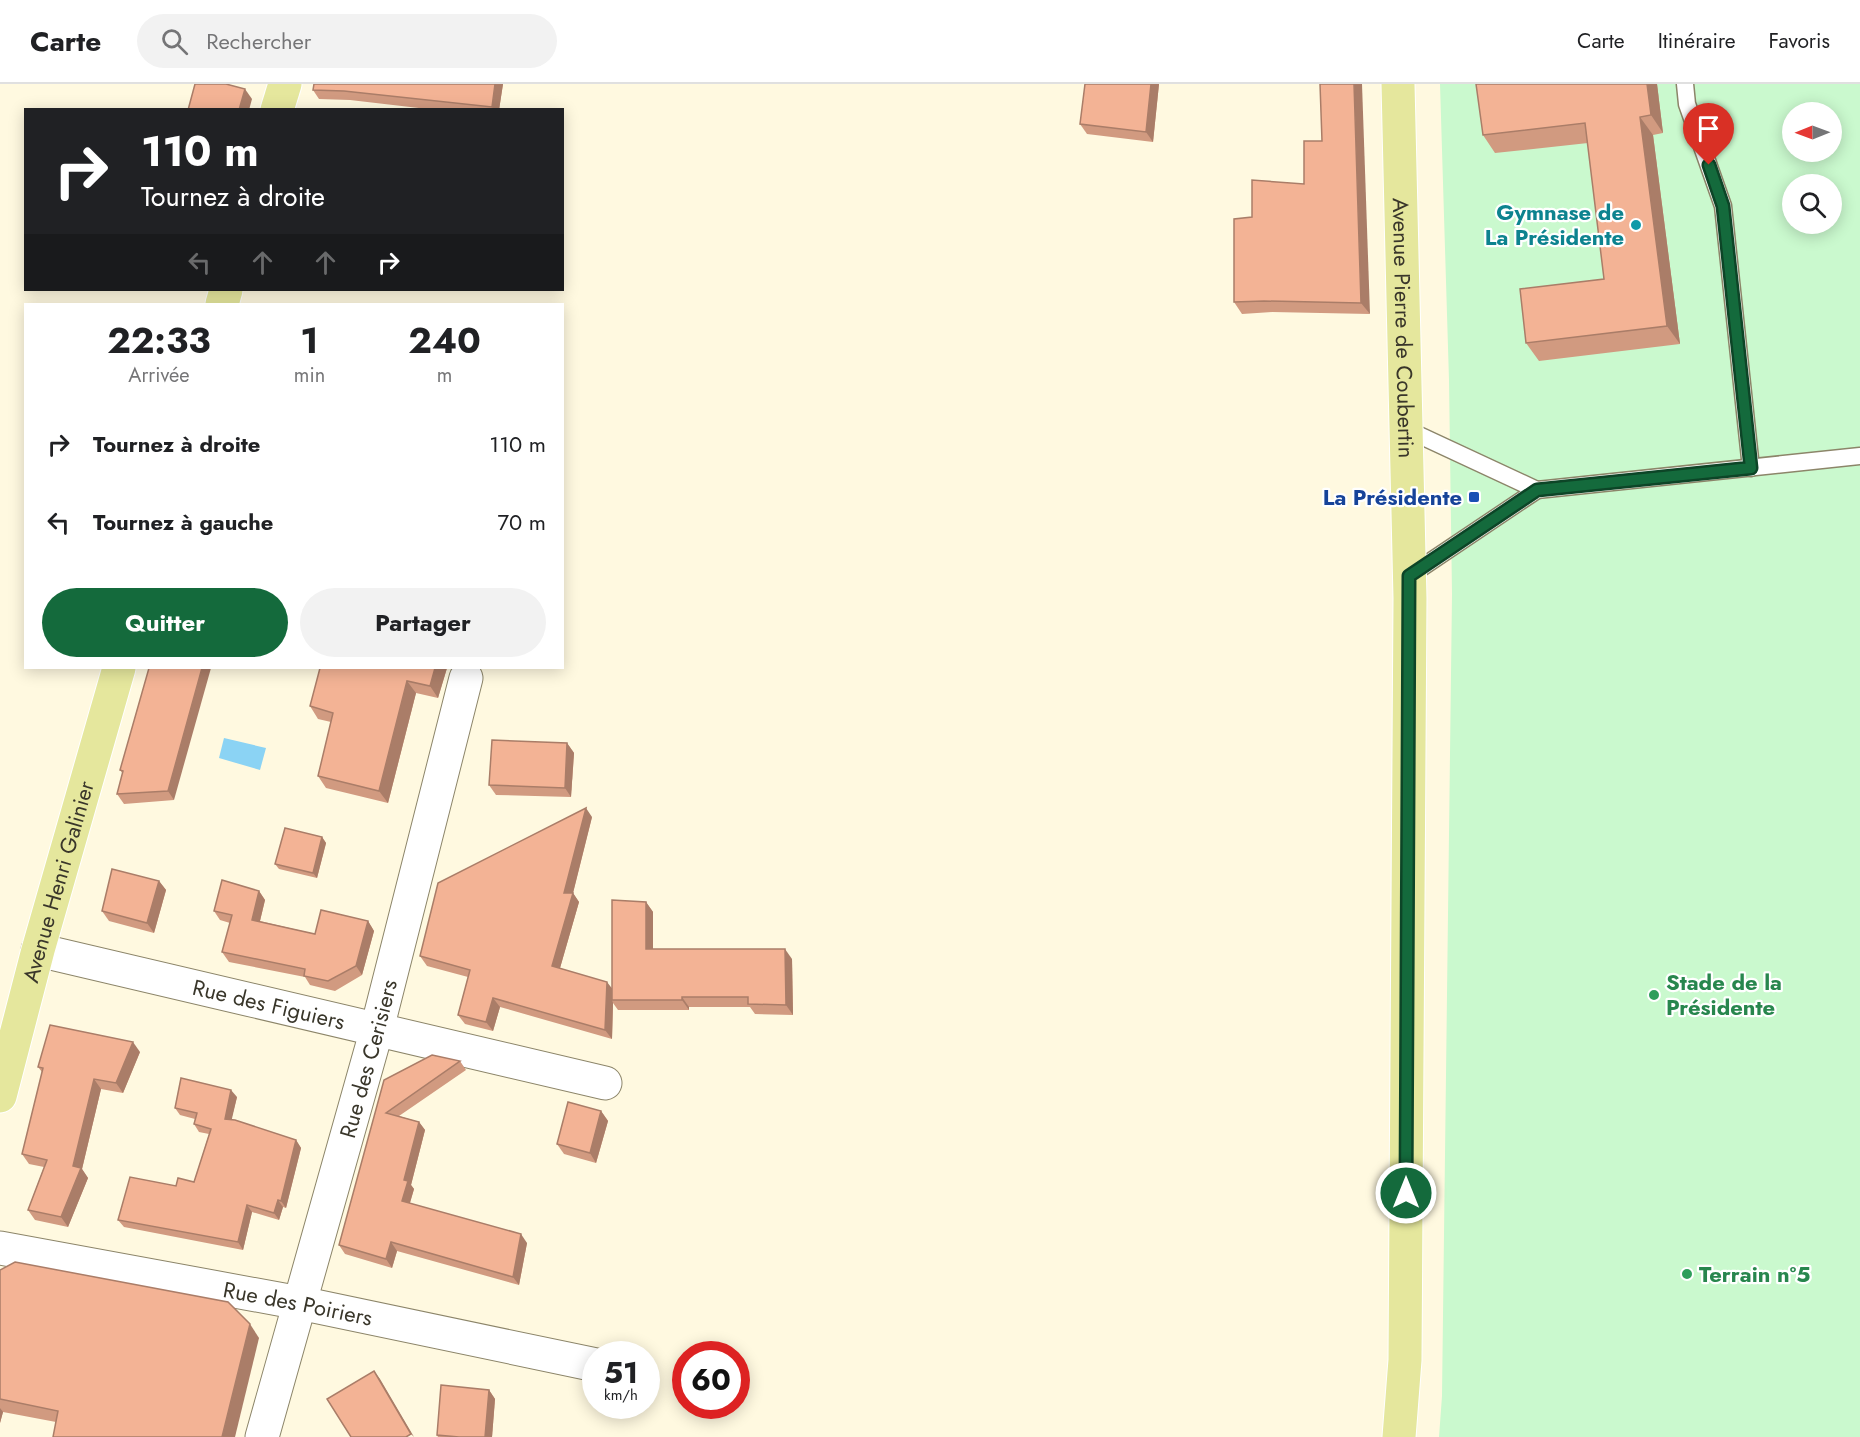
<!DOCTYPE html>
<html lang="fr">
<head>
<meta charset="utf-8">
<style>
	:root { --surface:#fff; --page:#f2f2f2; --text:#202124; --muted:#757577; --line:#e0e0e0; --accent:#146a3c }
	body { margin:0; font-family:Jost,sans-serif; background:var(--page); color:var(--text); height:100vh; display:flex; flex-direction:column; font-size:22px; white-space:nowrap }
	* { box-sizing:border-box; margin:0 }
	p { font-size:20px; color:var(--muted) }
	.icon { flex:none; width:33px; height:33px; fill:none; stroke:currentColor; stroke-width:2; stroke-linecap:round; stroke-linejoin:round }
	.map { position:relative; flex:1; overflow:hidden }
	.drawer { position:absolute; left:24px; top:219px; width:540px; height:366px; display:flex; flex-direction:column; background:var(--surface); border-radius:0px; box-shadow:0 3px 15px #0003 }
	.drawer>* { flex:none }
	.banner { position:absolute; left:24px; top:24px; width:540px; height:183px; border-radius:0px; box-shadow:0 3px 15px #0003; background:#202124; color:#fff; overflow:hidden }
	.needle { width:39px; rotate:269deg }
	.fabs { position:absolute; left:1782px; top:18px; display:grid; gap:12px }
	.fabs a { display:grid; place-items:center; width:60px; height:60px; border-radius:50%; background:var(--surface); box-shadow:0 3px 15px #0003; font-size:30px }
	.speed { position:absolute; left:582px; top:1257px; display:flex; gap:12px; font-size:30px; font-weight:700; text-align:center }
	.speed>* { display:grid; place-content:center; width:78px; height:78px; border-radius:50%; background:var(--surface); box-shadow:0 3px 15px #0003; line-height:1 }
	.speed small { font-size:15px; font-weight:400 }
	.speed .limit { border:9px solid #d22; background:#fff; color:#111 }
	.pin { position:absolute; display:grid; place-items:center; width:51px; height:51px; color:#fff; margin:-62px -26px; border-radius:50% 50% 50% 0; rotate:-45deg; box-shadow:0 0 6px #0007 }
	.pin .icon { rotate:45deg }
	.me { position:absolute; width:66px; margin:-33px; rotate:0deg; stroke-linejoin:round; filter:drop-shadow(0 0 4px #0008) }
	.turn { display:flex; align-items:center; gap:21px; height:126px; padding:0 18px; font-size:27px }
	.turn .icon { width:78px; height:78px; stroke-width:2.5 }
	.turn b { display:block; font-size:42px; line-height:51px }
	.lanes { display:flex; align-items:center; height:57px; padding:0 18px; background:#0003; justify-content:center; gap:30px; direction:ltr }
	.lanes .off { opacity:.35 }
	.eta { display:flex; justify-content:space-evenly; align-items:center; height:102px; text-align:center }
	.eta b { font-size:36px; font-weight:700; line-height:42px }
	.cta { display:flex; gap:12px; margin-top:auto; padding:12px 18px }
	.cta a { flex:1; height:69px; border-radius:36px; background:var(--accent); color:#fff; font-size:24px; font-weight:700; line-height:69px; text-align:center }
	.cta a+a { background:var(--page); color:var(--text) }
	ul { padding:0; list-style:none }
	li { display:flex; align-items:center; gap:18px; height:78px; padding:0 18px }
	li div { flex:1 }
	li b { display:block; font-size:22px }
	li em { font-style:normal }
	header { display:flex; align-items:center; gap:36px; box-sizing:border-box; height:84px; padding:0 30px; background:var(--surface); border-bottom:2px solid var(--line) }
	header strong { font-size:28px }
	nav { display:flex; gap:33px; margin-inline-start:auto; font-size:21px }
	.search { width:420px; height:54px; background:var(--page); display:flex; align-items:center; gap:15px; box-sizing:border-box; padding:0 21px; border-radius:33px; color:var(--muted); font-size:22px }
	.map>svg:first-child { display:block }
	.green { fill:#caf9ce; fill-rule:evenodd }
	.water { fill:#8bd3f4 }
	.lines { fill:none; stroke-linecap:round; stroke-linejoin:round }
	.lane-casing { stroke:#8c8569; stroke-width:19 }
	.street-casing { stroke:#8c8569; stroke-width:35 }
	.primary-casing { stroke:#fff; stroke-width:35 }
	.lane { stroke:#fff; stroke-width:16 }
	.street { stroke:#fff; stroke-width:33 }
	.primary { stroke:#e5e79d; stroke-width:33 }
	.wall { fill:#d19a80 }
	.shaded-wall { fill:#aa7d68 }
	.building { fill:#f3b395; stroke:#aa7d68; stroke-width:1.5 }
	.route-casing { stroke:#0d4527; stroke-width:15 }
	.route { stroke:#146a3c; stroke-width:10 }
	.culture-dot { fill:#0f9aa8; stroke:#fff; stroke-width:2 }
	.transit-dot { fill:#1a4fb4; stroke:#fff; stroke-width:2 }
	.leisure-dot { fill:#2e9e5b; stroke:#fff; stroke-width:2 }
	.labels { text-anchor:middle; stroke-width:4.5; stroke-linejoin:round; paint-order:stroke }
	.culture-label { font-size:22px; font-weight:bold; fill:#0d838f; stroke:#fff; text-anchor:end }
	.street-label { font-size:22px; fill:#39362a; stroke:#fff }
	.transit-label { font-size:22px; font-weight:bold; fill:#164399; stroke:#fff; text-anchor:end }
	.leisure-label { font-size:22px; font-weight:bold; fill:#27864d; stroke:#fff; text-anchor:start }
</style>
</head>
<body>
<header>
<strong>Carte</strong>
<div class="search"><svg class="icon" aria-label="search" viewBox="0 0 24 24"><circle cx="10" cy="10" r="6"/><path d="M15 15l6 6"/></svg>Rechercher</div>
<nav><a>Carte</a><a>Itinéraire</a><a>Favoris</a></nav>
</header>
<div class="map">
<svg width="1860" height="1353" viewBox="0 0 1860 1353">
	<rect width="100%" height="100%" fill="#fff9e0"/>
	<path class="green" d="M1440 0H1860V1353H1439L1442 1312 1452 510 1449 296ZM1792 28H1832V68H1792ZM1792 100H1832V140H1792Z"/>
	<polygon class="water" points="224,654 266,664 260,686 219,674"/>
	<g class="lines">
		<defs>
			<g id="lane">
				<polyline points="1685,0 1687,20 1723,122 1751,384"/>
				<polyline points="1406,345 1537,406 1409,492"/>
				<polyline points="1537,406 1860,372"/>
			</g>
			<g id="street">
				<path id="s1" d="M38 866 605 999"/>
				<path id="s2" d="M0 1164 300 1219 596 1281"/>
				<path id="s3" d="M262 1353 377 945 466 594"/>
			</g>
			<g id="primary">
				<path id="s4" d="M1398 0 1410 514 1405 1276 1399 1353"/>
				<polyline points="277,26 285,0"/>
				<polyline points="222,220 226,206"/>
				<path id="s5" d="M0 1012 38 866 119 584"/>
			</g>
		</defs>
		<use href="#lane" class="lane-casing"/>
		<use href="#street" class="street-casing"/>
		<use href="#primary" class="primary-casing"/>
		<use href="#lane" class="lane"/>
		<use href="#street" class="street"/>
		<use href="#primary" class="primary"/>
	</g>
	<g class="wall">
		<polygon points="503,0 499,26 436,26 350,16 319,15 313,6"/>
		<polygon points="1159,0 1153,58 1087,50 1080,40"/>
		<polygon points="1657,0 1663,49 1653,51 1680,260 1539,277 1526,259 1604,195 1588,59 1495,69 1483,51"/>
		<polygon points="1304,100 1370,230 1272,228 1242,230 1234,218 1252,133"/>
		<polygon points="149,584 174,716 124,720 117,710 123,690 120,686"/>
		<polygon points="320,584 447,584 438,614 416,609 388,719 326,704 318,692 331,638 318,635 310,622"/>
		<polygon points="567,659 574,669 571,713 496,711 489,701"/>
		<polygon points="592,733 573,809 579,818 560,884 612,904 646,818 653,828 653,865 792,875 793,931 755,930 750,923 689,923 689,926 618,926 613,919 612,955 500,923 493,947 465,940 458,931 468,893 427,882 420,872"/>
		<polygon points="322,753 326,759 317,794 279,785 275,780"/>
		<polygon points="159,797 166,806 154,849 109,837 102,827"/>
		<polygon points="259,807 265,816 260,837 315,850 368,837 374,847 362,891 335,907 310,901 305,893 229,878 222,868 230,839 220,836 214,827"/>
		<polygon points="140,968 123,1009 101,1005 82,1085 88,1094 68,1143 35,1136 28,1126 44,1083 29,1080 22,1070 42,988 38,983"/>
		<polygon points="460,977 466,986 399,1032 419,1038 425,1046 411,1101 414,1105 410,1119 527,1159 519,1201 397,1167 392,1184 345,1170 339,1161 384,996"/>
		<polygon points="237,1013 231,1036 296,1056 301,1064 286,1124 283,1123 279,1136 252,1128 243,1166 124,1143 118,1136 176,1102 194,1098 209,1050 199,1048 194,1040 195,1035 180,1031 175,1024"/>
		<polygon points="601,1027 608,1037 596,1079 564,1070 557,1060"/>
		<polygon points="0,1186 259,1254 56,1338 3,1328 0,1339"/>
		<polygon points="489,1306 495,1315 492,1353 438,1353 437,1351"/>
	</g>
	<g class="shaded-wall">
		<polygon points="495,0 503,0 499,26 494,26 492,23"/>
		<polygon points="1151,0 1159,0 1153,58 1146,48"/>
		<polygon points="1354,0 1362,0 1370,230 1361,219"/>
		<polygon points="1647,0 1657,0 1663,49 1651,31"/>
		<polygon points="245,5 252,15 249,26 239,26"/>
		<polygon points="1640,33 1653,51 1680,260 1667,242"/>
		<polygon points="202,584 211,584 174,716 168,707"/>
		<polygon points="435,584 447,584 438,614 430,602"/>
		<polygon points="407,597 416,609 388,719 379,707"/>
		<polygon points="567,659 574,669 571,713 565,704"/>
		<polygon points="586,724 592,733 573,809 579,818 558,891 552,882 564,809"/>
		<polygon points="322,753 326,759 317,794 313,789"/>
		<polygon points="159,797 166,806 154,849 147,839"/>
		<polygon points="259,807 265,816 258,845 252,836"/>
		<polygon points="646,818 653,828 653,875 646,865"/>
		<polygon points="368,837 374,847 362,891 356,882"/>
		<polygon points="785,865 792,875 793,931 786,921"/>
		<polygon points="607,898 614,907 612,916 613,919 612,955 605,946"/>
		<polygon points="682,913 689,923 689,926 682,916"/>
		<polygon points="493,914 500,923 493,947 486,938"/>
		<polygon points="133,958 140,968 123,1009 116,999"/>
		<polygon points="94,995 101,1005 82,1085 88,1094 68,1143 61,1133"/>
		<polygon points="231,1006 237,1013 230,1043 225,1035"/>
		<polygon points="601,1027 608,1037 596,1079 590,1069"/>
		<polygon points="419,1038 425,1046 411,1101 414,1105 408,1125 402,1117 404,1096"/>
		<polygon points="296,1056 301,1064 286,1124 281,1117"/>
		<polygon points="278,1116 283,1123 279,1136 274,1129"/>
		<polygon points="247,1121 252,1128 243,1166 238,1158"/>
		<polygon points="521,1150 527,1159 519,1201 513,1193"/>
		<polygon points="391,1158 397,1167 392,1184 386,1175"/>
		<polygon points="250,1240 259,1254 235,1353 222,1353"/>
		<polygon points="374,1287 380,1295 414,1353 411,1350"/>
		<polygon points="489,1306 495,1315 492,1353 485,1353"/>
		<polygon points="0,1324 3,1328 0,1339"/>
	</g>
	<g class="building">
		<polygon points="195,0 226,0 245,5 239,26 188,26"/>
		<polygon points="314,0 495,0 492,23 344,7 313,6"/>
		<polygon points="1085,0 1151,0 1146,48 1080,40"/>
		<polygon points="1320,0 1354,0 1361,219 1264,217 1234,218 1234,135 1252,133 1252,96 1304,100 1304,57 1322,57"/>
		<polygon points="1476,0 1647,0 1651,31 1640,33 1667,242 1526,259 1520,205 1604,195 1585,39 1483,51"/>
		<polygon points="149,584 202,584 168,707 117,710 123,687 120,686"/>
		<polygon points="320,584 435,584 430,602 407,597 379,707 318,692 333,629 310,622"/>
		<polygon points="492,656 567,659 565,704 489,701"/>
		<polygon points="586,724 564,809 573,809 552,882 607,898 605,946 493,914 486,938 458,931 470,886 420,872 438,799"/>
		<polygon points="285,744 322,753 313,789 275,780"/>
		<polygon points="112,785 159,797 147,839 102,827"/>
		<polygon points="222,796 259,807 252,836 315,850 321,826 368,837 356,882 328,897 304,892 305,885 222,868 232,831 214,827"/>
		<polygon points="612,816 646,818 646,865 785,865 786,921 748,920 748,913 682,913 682,916 612,916"/>
		<polygon points="50,941 133,958 116,999 94,995 73,1082 81,1084 61,1133 28,1126 47,1076 22,1070 43,984 38,983"/>
		<polygon points="432,971 460,977 386,1029 419,1038 404,1096 408,1097 402,1117 521,1150 513,1193 391,1158 386,1175 339,1161 384,996"/>
		<polygon points="181,994 231,1006 225,1035 235,1036 296,1056 281,1117 278,1116 274,1129 247,1121 238,1158 118,1136 130,1093 176,1102 178,1094 194,1098 211,1045 194,1040 197,1029 175,1024"/>
		<polygon points="568,1018 601,1027 590,1069 557,1060"/>
		<polygon points="15,1178 228,1218 250,1240 222,1353 53,1353 58,1327 0,1315 0,1186"/>
		<polygon points="374,1287 411,1350 406,1353 351,1353 327,1315"/>
		<polygon points="441,1301 489,1306 485,1353 459,1353 437,1351"/>
	</g>
	<g class="lines">
		<defs>
			<polyline id="route" points="1406,1109 1409,492 1537,406 1751,384 1723,122 1709,81"/>
		</defs>
		<use href="#route" class="route-casing"/>
		<use href="#route" class="route"/>
	</g>
	<circle class="culture-dot" cx="1636" cy="141" r="6"/>
	<rect class="transit-dot" x="1468" y="407" width="12" height="12" rx="3"/>
	<g class="leisure-dot">
		<circle cx="1654" cy="911" r="6"/>
		<circle cx="1687" cy="1190" r="6"/>
	</g>
	<g class="labels">
		<g class="culture-label">
			<text x="1624" y="136">Gymnase de<tspan x="1624" dy="25">La Présidente</tspan></text>
		</g>
		<g class="street-label">
			<text dy="8" stroke="none"><textPath href="#s4" startOffset="244">Avenue Pierre de Coubertin</textPath></text>
			<text dy="8" stroke="none"><textPath href="#s5" startOffset="222">Avenue Henri Galinier</textPath></text>
			<text dy="8" stroke="none"><textPath href="#s1" startOffset="237">Rue des Figuiers</textPath></text>
			<text dy="8" stroke="none"><textPath href="#s3" startOffset="393">Rue des Cerisiers</textPath></text>
			<text dy="8" stroke="none"><textPath href="#s2" startOffset="303">Rue des Poiriers</textPath></text>
		</g>
		<g class="transit-label">
			<text x="1462" y="421">La Présidente</text>
		</g>
		<g class="leisure-label">
			<text x="1666" y="906">Stade de la<tspan x="1666" dy="25">Présidente</tspan></text>
			<text x="1699" y="1198">Terrain n°5</text>
		</g>
	</g>
</svg>
<div class="fabs">
<a><svg class="needle" viewBox="-14 -14 28 28"><path d="M0-13l5 13h-10z" fill="#e53935"/><path d="M0 13l5-13h-10z" fill="#757577"/></svg></a>
<a><svg class="icon" aria-label="search" viewBox="0 0 24 24"><circle cx="10" cy="10" r="6"/><path d="M15 15l6 6"/></svg></a>
</div>
<div class="speed"><div>51<small>km/h</small></div><div class="limit">60</div></div>
<div class="pin" style="left:1709px;top:81px;background:#d93025"><svg class="icon" aria-label="arrive" viewBox="0 0 24 24"><path d="M6 21V4h12l-3 4 3 4H6"/></svg></div>
<svg class="me" style="left:1406px;top:1109px" viewBox="-20 -20 40 40"><circle r="17" fill="#146a3c" stroke="#fff" stroke-width="3"/><path d="M0-11L8 9 0 5-8 9z" fill="#fff"/></svg>
<div class="banner">
<div class="turn"><svg class="icon" aria-label="right" viewBox="0 0 24 24"><path d="M7 20v-9h11M14 6l5 5-5 5"/></svg><div><b>110 m</b>Tournez à droite</div></div>
<div class="lanes"><svg class="icon off" aria-label="left" viewBox="0 0 24 24"><path d="M17 20v-9H6M10 6l-5 5 5 5"/></svg><svg class="icon off" aria-label="ahead" viewBox="0 0 24 24"><path d="M12 20V5M6 11l6-6 6 6"/></svg><svg class="icon off" aria-label="ahead" viewBox="0 0 24 24"><path d="M12 20V5M6 11l6-6 6 6"/></svg><svg class="icon" aria-label="right" viewBox="0 0 24 24"><path d="M7 20v-9h11M14 6l5 5-5 5"/></svg></div>
</div>
<section class="drawer">
<div class="eta">
<div><b>22:33</b><p>Arrivée</p></div>
<div><b>1</b><p>min</p></div>
<div><b>240</b><p>m</p></div>
</div>
<ul>
<li><svg class="icon" aria-label="right" viewBox="0 0 24 24"><path d="M7 20v-9h11M14 6l5 5-5 5"/></svg><div><b>Tournez à droite</b></div><em>110 m</em></li>
<li><svg class="icon" aria-label="left" viewBox="0 0 24 24"><path d="M17 20v-9H6M10 6l-5 5 5 5"/></svg><div><b>Tournez à gauche</b></div><em>70 m</em></li>
</ul>
<div class="cta"><a>Quitter</a><a>Partager</a></div>
</section>
</div>
</body>
</html>
